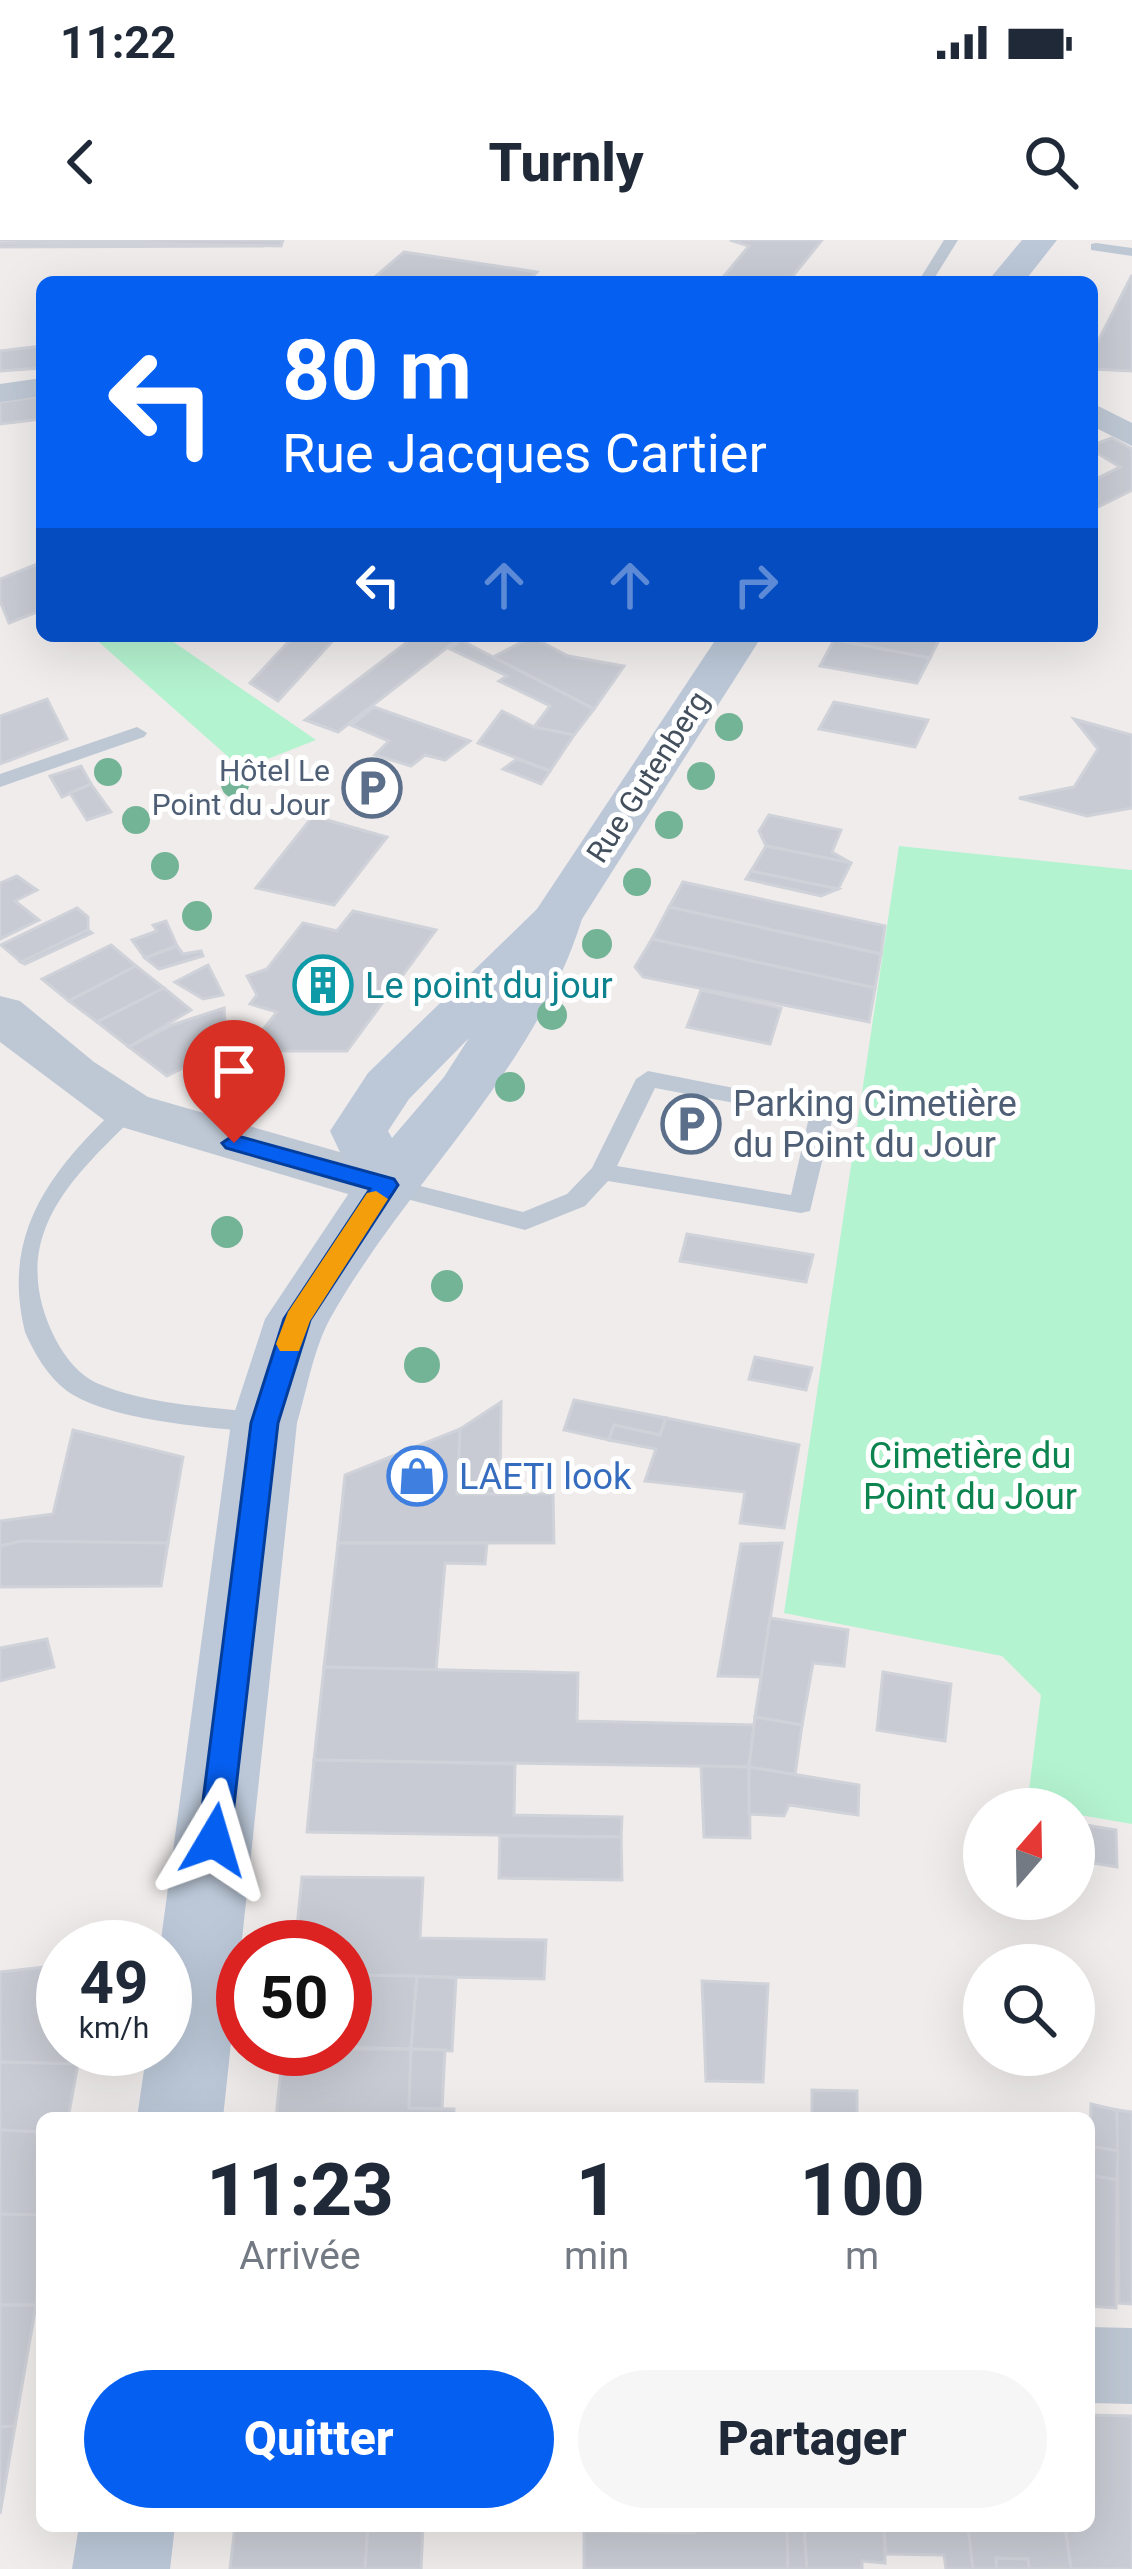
<!DOCTYPE html>
<html lang="fr">
<head>
<meta charset="utf-8">
<style>
	:root { --surface:#fff; --page:#f6f6f7; --text:#1f2937; --muted:#747a83; --accent:#055ff1 }
	body { margin:0; font-family:Roboto,sans-serif; background:var(--page); color:var(--text); height:100vh; display:flex; flex-direction:column; font-size:45px; white-space:nowrap }
	* { box-sizing:border-box; margin:0 }
	p { font-size:39px; color:var(--muted) }
	.icon { flex:none; width:66px; height:66px; fill:none; stroke:currentColor; stroke-width:2; stroke-linecap:round; stroke-linejoin:round }
	.map { position:relative; flex:1; overflow:hidden }
	.drawer { position:absolute; left:36px; top:1872px; width:1059px; height:420px; display:flex; flex-direction:column; background:var(--surface); border-radius:18px; box-shadow:0 12px 48px #0002 }
	.drawer>* { flex:none }
	.hud { position:absolute; left:36px; top:36px; width:1062px; height:366px; border-radius:18px; box-shadow:0 12px 48px #0002; background:#055ff1; color:#fff; overflow:hidden }
	.needle { width:78px; rotate:20deg }
	.controls { position:absolute; left:963px; top:1548px; display:grid; gap:24px }
	.controls a { display:grid; place-items:center; width:132px; height:132px; border-radius:50%; background:var(--surface); box-shadow:0 12px 48px #0002; font-size:60px }
	.speed { position:absolute; left:36px; top:1680px; display:flex; gap:24px; font-size:60px; font-weight:700; text-align:center }
	.speed>* { display:grid; place-content:center; width:156px; height:156px; border-radius:50%; background:var(--surface); box-shadow:0 12px 48px #0002; line-height:1 }
	.speed small { font-size:30px; font-weight:400 }
	.speed .limit { border:18px solid #d22; background:#fff; color:#111 }
	.pin { position:absolute; display:grid; place-items:center; width:102px; height:102px; color:#fff; margin:-123px -51px; border-radius:50% 50% 50% 0; rotate:-45deg; box-shadow:0 0 12px #0007 }
	.pin .icon { rotate:45deg }
	.me { position:absolute; width:132px; margin:-66px; rotate:7deg; stroke-linejoin:round; filter:drop-shadow(0 0 9px #0008) }
	.turn { display:flex; align-items:center; gap:42px; height:252px; padding:0 48px; font-size:54px }
	.turn .icon { width:156px; height:156px; stroke-width:2.5 }
	.turn b { display:block; font-size:84px; line-height:102px }
	.lanes { display:flex; align-items:center; height:114px; padding:0 48px; background:#0003; justify-content:center; gap:60px; direction:ltr }
	.lanes .off { opacity:.35 }
	.eta { display:flex; justify-content:space-evenly; align-items:center; height:204px; text-align:center }
	.eta b { font-size:72px; font-weight:800; line-height:84px }
	.button { display:flex; gap:24px; margin-top:auto; padding:24px 48px }
	.button a { flex:1; height:138px; border-radius:72px; background:var(--accent); color:#fff; font-size:48px; font-weight:800; line-height:138px; text-align:center }
	.button a+a { background:var(--page); color:var(--text) }
	.status { display:flex; justify-content:space-between; align-items:center; height:84px; padding:0 60px; background:var(--surface); direction:ltr }
	.status svg { height:33px; fill:currentColor }
	header { display:flex; justify-content:space-between; align-items:center; height:156px; padding:0 48px; background:var(--surface); font-size:54px; font-weight:800 }
	.map>svg:first-child { display:block }
	.green { fill:#b4f3d0 }
	.building { fill:#c8cbd3; stroke:#d0d2d9; stroke-width:3 }
	.lines { fill:none; stroke-linecap:round; stroke-linejoin:round }
	.service { fill:#bec8d4; fill-rule:evenodd }
	.minor { fill:#bec8d4; fill-rule:evenodd }
	.tertiary { fill:#bec8d4; fill-rule:evenodd }
	.secondary { fill:#bcc8d8; fill-rule:evenodd }
	.tree { fill:#73b396 }
	.route { fill:#055ff1; stroke:#033e9d; stroke-width:3 }
	.slow { fill:#f59e0b }
	.labels { text-anchor:middle; stroke-width:10; stroke-linejoin:round; paint-order:stroke }
	.far-service-label { font-size:30px; fill:#4e5e75; stroke:#fff; text-anchor:end }
	.far-street-label { font-size:30px; fill:#434f5c; stroke:#fff }
	.culture-label { font-size:36px; fill:#0d838f; stroke:#fff; text-anchor:start }
	.service-label { font-size:36px; fill:#4e5e75; stroke:#fff; text-anchor:start }
	.park-label { font-size:36px; fill:#0c844f; stroke:#fff }
	.shop-label { font-size:36px; fill:#366cbe; stroke:#fff; text-anchor:start }
</style>
</head>
<body>
<div class="status"><b>11:22</b><svg viewBox="0 0 49 12"><path d="M0 12V9h3v3zM5 12V6h3v6zM10 12V3h3v9zM15 12V0h3v12zM26 1h20v11H26zM47 4h2v5h-2z"/></svg></div>
<header><svg class="icon" aria-label="back" viewBox="0 0 24 24"><path d="M15 5l-7 7 7 7"/></svg>Turnly<svg class="icon" aria-label="search" viewBox="0 0 24 24"><circle cx="10" cy="10" r="6"/><path d="M15 15l6 6"/></svg></header>
<div class="map">
<svg width="1132" height="2329" viewBox="0 0 1132 2329">
	<rect width="100%" height="100%" fill="#f0ecec"/>
	<g class="green">
		<polygon points="92,396 165,396 316,500 242,529"/>
		<polygon points="899,606 1132,630 1132,1584 1074,1574 1074,1569 1027,1566 1041,1455 1002,1416 784,1373"/>
	</g>
	<g class="building">
		<polygon points="0,0 283,0 281,6"/>
		<polygon points="730,0 822,0 788,42 719,42 749,6"/>
		<polygon points="0,3 264,6 0,7"/>
		<polygon points="404,12 537,32 527,42 377,42 382,37 376,36"/>
		<polygon points="1132,35 1132,131 1092,129 1092,113"/>
		<polygon points="42,106 42,128 0,131 0,111"/>
		<polygon points="42,156 42,179 0,184 0,162"/>
		<polygon points="1112,198 1132,209 1132,250 1092,270 1092,241 1120,227 1092,210 1092,205"/>
		<polygon points="42,322 42,370 9,383 0,361 0,339"/>
		<polygon points="294,396 337,396 278,461 250,443"/>
		<polygon points="415,396 462,396 338,492 305,480"/>
		<polygon points="838,396 941,396 930,418 835,400"/>
		<polygon points="532,397 568,416 624,426 594,469 493,417"/>
		<polygon points="461,400 493,417 594,469 574,495 534,487 550,466 499,441 507,436 450,409"/>
		<polygon points="834,400 835,400 930,418 917,443 820,426"/>
		<polygon points="47,459 67,499 0,524 0,476"/>
		<polygon points="834,462 928,480 915,507 819,489"/>
		<polygon points="374,467 470,501 445,520 425,515 411,526 375,515 389,501 351,485"/>
		<polygon points="502,471 534,487 574,495 550,531 478,503"/>
		<polygon points="1074,479 1132,495 1132,568 1087,576 1019,558 1074,547 1098,509"/>
		<polygon points="517,519 550,531 541,544 503,529"/>
		<polygon points="81,526 91,544 62,557 50,536"/>
		<polygon points="91,544 111,572 87,580 70,553"/>
		<polygon points="769,575 841,590 832,612 851,623 766,606 759,591"/>
		<polygon points="313,576 387,597 334,665 256,648"/>
		<polygon points="766,606 851,623 838,649 751,631"/>
		<polygon points="751,631 838,649 821,656 746,639"/>
		<polygon points="17,636 37,650 15,661 39,680 0,699 0,643"/>
		<polygon points="683,642 885,686 881,714 669,667"/>
		<polygon points="669,667 881,714 875,748 652,699"/>
		<polygon points="77,668 88,677 88,690 21,722 1,705"/>
		<polygon points="353,671 436,690 347,811 246,811 277,772 250,764 257,755 247,736 267,729 303,683 337,691"/>
		<polygon points="166,681 177,706 145,718 132,700 157,691 153,685"/>
		<polygon points="88,690 92,693 25,724 21,722"/>
		<polygon points="652,699 875,748 869,782 643,737 635,727"/>
		<polygon points="111,705 136,726 69,761 42,739"/>
		<polygon points="177,706 183,714 201,711 203,716 159,729 145,718"/>
		<polygon points="208,725 223,755 203,759 175,742"/>
		<polygon points="136,726 164,748 97,782 69,761"/>
		<polygon points="164,748 191,770 129,807 97,782"/>
		<polygon points="701,750 781,768 770,804 687,787"/>
		<polygon points="224,768 225,782 216,784 226,790 220,809 167,836 129,807 172,785"/>
		<polygon points="687,994 813,1015 806,1042 680,1021"/>
		<polygon points="755,1117 812,1128 806,1150 749,1139"/>
		<polygon points="574,1160 666,1178 660,1195 614,1185 609,1200 564,1190"/>
		<polygon points="501,1162 500,1254 457,1254 460,1189"/>
		<polygon points="666,1178 799,1205 784,1288 740,1283 745,1252 645,1241 656,1209 609,1200 614,1185 660,1195"/>
		<polygon points="460,1189 457,1254 553,1254 554,1303 338,1303 345,1235"/>
		<polygon points="73,1190 183,1217 168,1303 0,1306 0,1281 53,1274"/>
		<polygon points="21,1301 168,1303 161,1346 0,1347 0,1306"/>
		<polygon points="338,1303 487,1303 485,1324 445,1323 436,1430 324,1427"/>
		<polygon points="782,1303 761,1437 718,1436 741,1304"/>
		<polygon points="770,1378 848,1390 844,1426 813,1423 802,1485 755,1477"/>
		<polygon points="47,1399 54,1427 0,1441 0,1408"/>
		<polygon points="324,1427 578,1433 577,1481 754,1485 749,1527 314,1520"/>
		<polygon points="883,1432 951,1444 945,1501 877,1490"/>
		<polygon points="755,1477 802,1485 795,1535 749,1527"/>
		<polygon points="314,1520 515,1524 514,1575 622,1577 621,1597 307,1592"/>
		<polygon points="701,1526 749,1527 750,1598 704,1597"/>
		<polygon points="749,1527 859,1545 858,1575 789,1565 784,1576 749,1574"/>
		<polygon points="1074,1583 1116,1590 1117,1627 1074,1620"/>
		<polygon points="500,1596 621,1597 622,1640 499,1638"/>
		<polygon points="302,1637 423,1638 420,1698 546,1700 544,1739 345,1735 345,1707 295,1707"/>
		<polygon points="63,1725 63,1809 80,1809 78,1824 0,1822 0,1732"/>
		<polygon points="345,1735 417,1736 411,1809 345,1807"/>
		<polygon points="417,1736 456,1738 452,1811 411,1809"/>
		<polygon points="702,1741 768,1744 763,1842 706,1841"/>
		<polygon points="283,1809 411,1809 409,1868 454,1869 454,1878 276,1878"/>
		<polygon points="411,1809 445,1810 442,1869 409,1868"/>
		<polygon points="0,1822 78,1824 68,1878 42,1878 42,1892 0,1890"/>
		<polygon points="812,1850 857,1851 857,1878 812,1878"/>
		<polygon points="1091,1864 1117,1870 1118,1911 1090,1906"/>
		<polygon points="1117,1870 1132,1872 1132,2064 1119,2063"/>
		<polygon points="0,1890 42,1892 42,1975 0,1974"/>
		<polygon points="1089,1906 1118,1911 1117,1940 1089,1935"/>
		<polygon points="1089,1935 1117,1940 1116,2068 1089,2066"/>
		<polygon points="0,1974 42,1975 36,2065 0,2065"/>
		<polygon points="0,2065 36,2065 15,2186 0,2187"/>
		<polygon points="1089,2175 1132,2176 1132,2329 1071,2329 1065,2286 1089,2286"/>
		<polygon points="15,2186 0,2274 0,2187"/>
		<polygon points="235,2286 368,2286 365,2329 230,2329"/>
		<polygon points="368,2286 423,2286 421,2329 365,2329"/>
		<polygon points="695,2286 787,2286 788,2329 584,2329 584,2291 695,2293"/>
		<polygon points="787,2286 804,2286 807,2329 788,2329"/>
		<polygon points="804,2286 884,2286 885,2323 862,2321 862,2329 807,2329"/>
		<polygon points="884,2286 968,2286 973,2329 946,2329 944,2315 886,2314"/>
		<polygon points="968,2286 1065,2286 1071,2329 1029,2329 1028,2319 996,2318 997,2329 973,2329"/>
		<polygon points="996,2318 1028,2319 1029,2329 997,2329"/>
	</g>
	<g class="lines">
		<g class="service">
			<polygon points="944,0 958,0 932,42 918,42"/>
			<polygon points="1096,3 1132,8 1132,16 1091,10 1091,4"/>
			<polygon points="137,487 147,493 144,497 0,547 0,534"/>
			<path d="M648 831 830 867 834 872 810 971 801 973 608 941 585 966 525 990 376 951 373 945 385 937 523 972 567 954 592 928 636 839ZM655 848 809 877 791 955 617 926Z"/>
			<path d="M128 862 136 865 140 870 136 875C73 937 9 994 51 1090 61 1112 76 1134 99 1144 149 1165 211 1167 264 1173L274 1176 278 1183 274 1190 264 1193C210 1187 112 1182 67 1151 48 1137 34 1113 25 1092 0 992 53 928 120 865Z"/>
		</g>
		<g class="minor">
			<polygon points="42,138 42,156 0,162 0,144"/>
			<polygon points="1092,163 1132,183 1132,206 1092,186"/>
			<polygon points="1089,2087 1132,2088 1132,2164 1089,2163"/>
		</g>
		<polygon class="tertiary" points="0,756 20,761 94,822 148,857 406,931 415,945 406,959 385,965 108,883 0,802"/>
		<g class="secondary">
			<polygon points="1022,0 1057,0 1024,42 987,42"/>
			<path d="M718 396H762L582 679C535 831 408 941 331 1077 314 1107 307 1149 297 1183L223 1878H137L147 1809H165V1707H160L231 1183 265 1079 355 944 330 891 368 833 537 669ZM469 798 444 837 392 898 388 891 409 859Z"/>
			<polygon points="79,2286 175,2286 170,2329 72,2329"/>
		</g>
	</g>
	<g class="tree">
		<circle cx="729" cy="487" r="14"/>
		<circle cx="108" cy="532" r="14"/>
		<circle cx="701" cy="536" r="14"/>
		<circle cx="235" cy="544" r="14"/>
		<circle cx="136" cy="580" r="14"/>
		<circle cx="669" cy="585" r="14"/>
		<circle cx="165" cy="626" r="14"/>
		<circle cx="637" cy="642" r="14"/>
		<circle cx="197" cy="676" r="15"/>
		<circle cx="597" cy="704" r="15"/>
		<circle cx="552" cy="775" r="15"/>
		<circle cx="510" cy="847" r="15"/>
		<circle cx="227" cy="992" r="16"/>
		<circle cx="447" cy="1046" r="16"/>
		<circle cx="422" cy="1125" r="18"/>
	</g>
	<polygon class="route" points="234,895 394,939 398,945 310,1080 278,1183 230,1600 225,1610 203,1610 198,1600 251,1183 284,1079 370,949 226,908 222,903"/>
	<polygon class="slow" points="376,951 388,959 310,1081 299,1111 280,1111 276,1104 288,1072 367,953"/>
	<defs>
		<symbol id="parking-ring" viewBox="-11 -11 22 22"><circle r="9.5" fill="#fff" stroke="#5c6f8a" stroke-width="1.5"/><path d="M-3.5-5.5H1a3.5 3.5 0 0 1 0 7H-1V5.5H-3.5ZM-1-3.4V-.6H.8a1.4 1.4 0 0 0 0-2.8Z" fill="#5c6f8a"/></symbol>
		<symbol id="building-ring" viewBox="-11 -11 22 22"><circle r="9.5" fill="#fff" stroke="#0f9aa8" stroke-width="1.5"/><path d="M-4-6H4V6H1V3H-1V6H-4ZM-2.5-4.3h1.7v1.8h-1.7ZM.8-4.3h1.7v1.8H.8ZM-2.5-1h1.7V.8h-1.7ZM.8-1h1.7V.8H.8Z" fill="#0f9aa8"/></symbol>
		<symbol id="shop-ring" viewBox="-11 -11 22 22"><circle r="9.5" fill="#fff" stroke="#3f7fe0" stroke-width="1.5"/><path d="M-5-2.5h2.3a2.7 3.5 0 0 1 5.4 0H5L5.5 6h-11ZM-1.5-2.5h3a1.5 2.3 0 0 0-3 0Z" fill="#3f7fe0"/></symbol>
	</defs>
	<g fill-rule="evenodd">
		<use href="#parking-ring" x="339" y="515" width="66" height="66"/>
		<use href="#building-ring" x="290" y="712" width="66" height="66"/>
		<use href="#parking-ring" x="658" y="851" width="66" height="66"/>
		<use href="#shop-ring" x="384" y="1203" width="66" height="66"/>
	</g>
	<g class="labels">
		<g class="far-service-label">
			<text x="330" y="541">Hôtel Le<tspan x="330" dy="34">Point du Jour</tspan></text>
		</g>
		<g class="far-street-label">
			<text transform="translate(648 537) rotate(-57)" y="10">Rue Gutenberg</text>
		</g>
		<g class="culture-label">
			<text x="365" y="758">Le point du jour</text>
		</g>
		<g class="service-label">
			<text x="733" y="876">Parking Cimetière<tspan x="733" dy="41">du Point du Jour</tspan></text>
		</g>
		<g class="park-label">
			<text x="970" y="1228">Cimetière du<tspan x="970" dy="41">Point du Jour</tspan></text>
		</g>
		<g class="shop-label">
			<text x="459" y="1249">LAETI look</text>
		</g>
	</g>
</svg>
<div class="controls">
<a><svg class="needle" viewBox="-14 -14 28 28"><path d="M0-13l5 13h-10z" fill="#e53935"/><path d="M0 13l5-13h-10z" fill="#747a83"/></svg></a>
<a><svg class="icon" aria-label="search" viewBox="0 0 24 24"><circle cx="10" cy="10" r="6"/><path d="M15 15l6 6"/></svg></a>
</div>
<div class="speed"><div>49<small>km/h</small></div><div class="limit">50</div></div>
<div class="pin" style="left:234px;top:903px;background:#d93025"><svg class="icon" aria-label="arrive" viewBox="0 0 24 24"><path d="M6 21V4h12l-3 4 3 4H6"/></svg></div>
<svg class="me" style="left:214px;top:1600px" viewBox="-20 -20 40 40"><path d="M0-17L14 15 0 8-14 15z" fill="#055ff1" stroke="#fff" stroke-width="4"/></svg>
<div class="hud">
<div class="turn"><svg class="icon" aria-label="left" viewBox="0 0 24 24"><path d="M17 20v-9H6M10 6l-5 5 5 5"/></svg><div><b>80 m</b>Rue Jacques Cartier</div></div>
<div class="lanes"><svg class="icon" aria-label="left" viewBox="0 0 24 24"><path d="M17 20v-9H6M10 6l-5 5 5 5"/></svg><svg class="icon off" aria-label="ahead" viewBox="0 0 24 24"><path d="M12 20V5M6 11l6-6 6 6"/></svg><svg class="icon off" aria-label="ahead" viewBox="0 0 24 24"><path d="M12 20V5M6 11l6-6 6 6"/></svg><svg class="icon off" aria-label="right" viewBox="0 0 24 24"><path d="M7 20v-9h11M14 6l5 5-5 5"/></svg></div>
</div>
<section class="drawer">
<div class="eta">
<div><b>11:23</b><p>Arrivée</p></div>
<div><b>1</b><p>min</p></div>
<div><b>100</b><p>m</p></div>
</div>
<div class="button"><a>Quitter</a><a>Partager</a></div>
</section>
</div>
</body>
</html>
